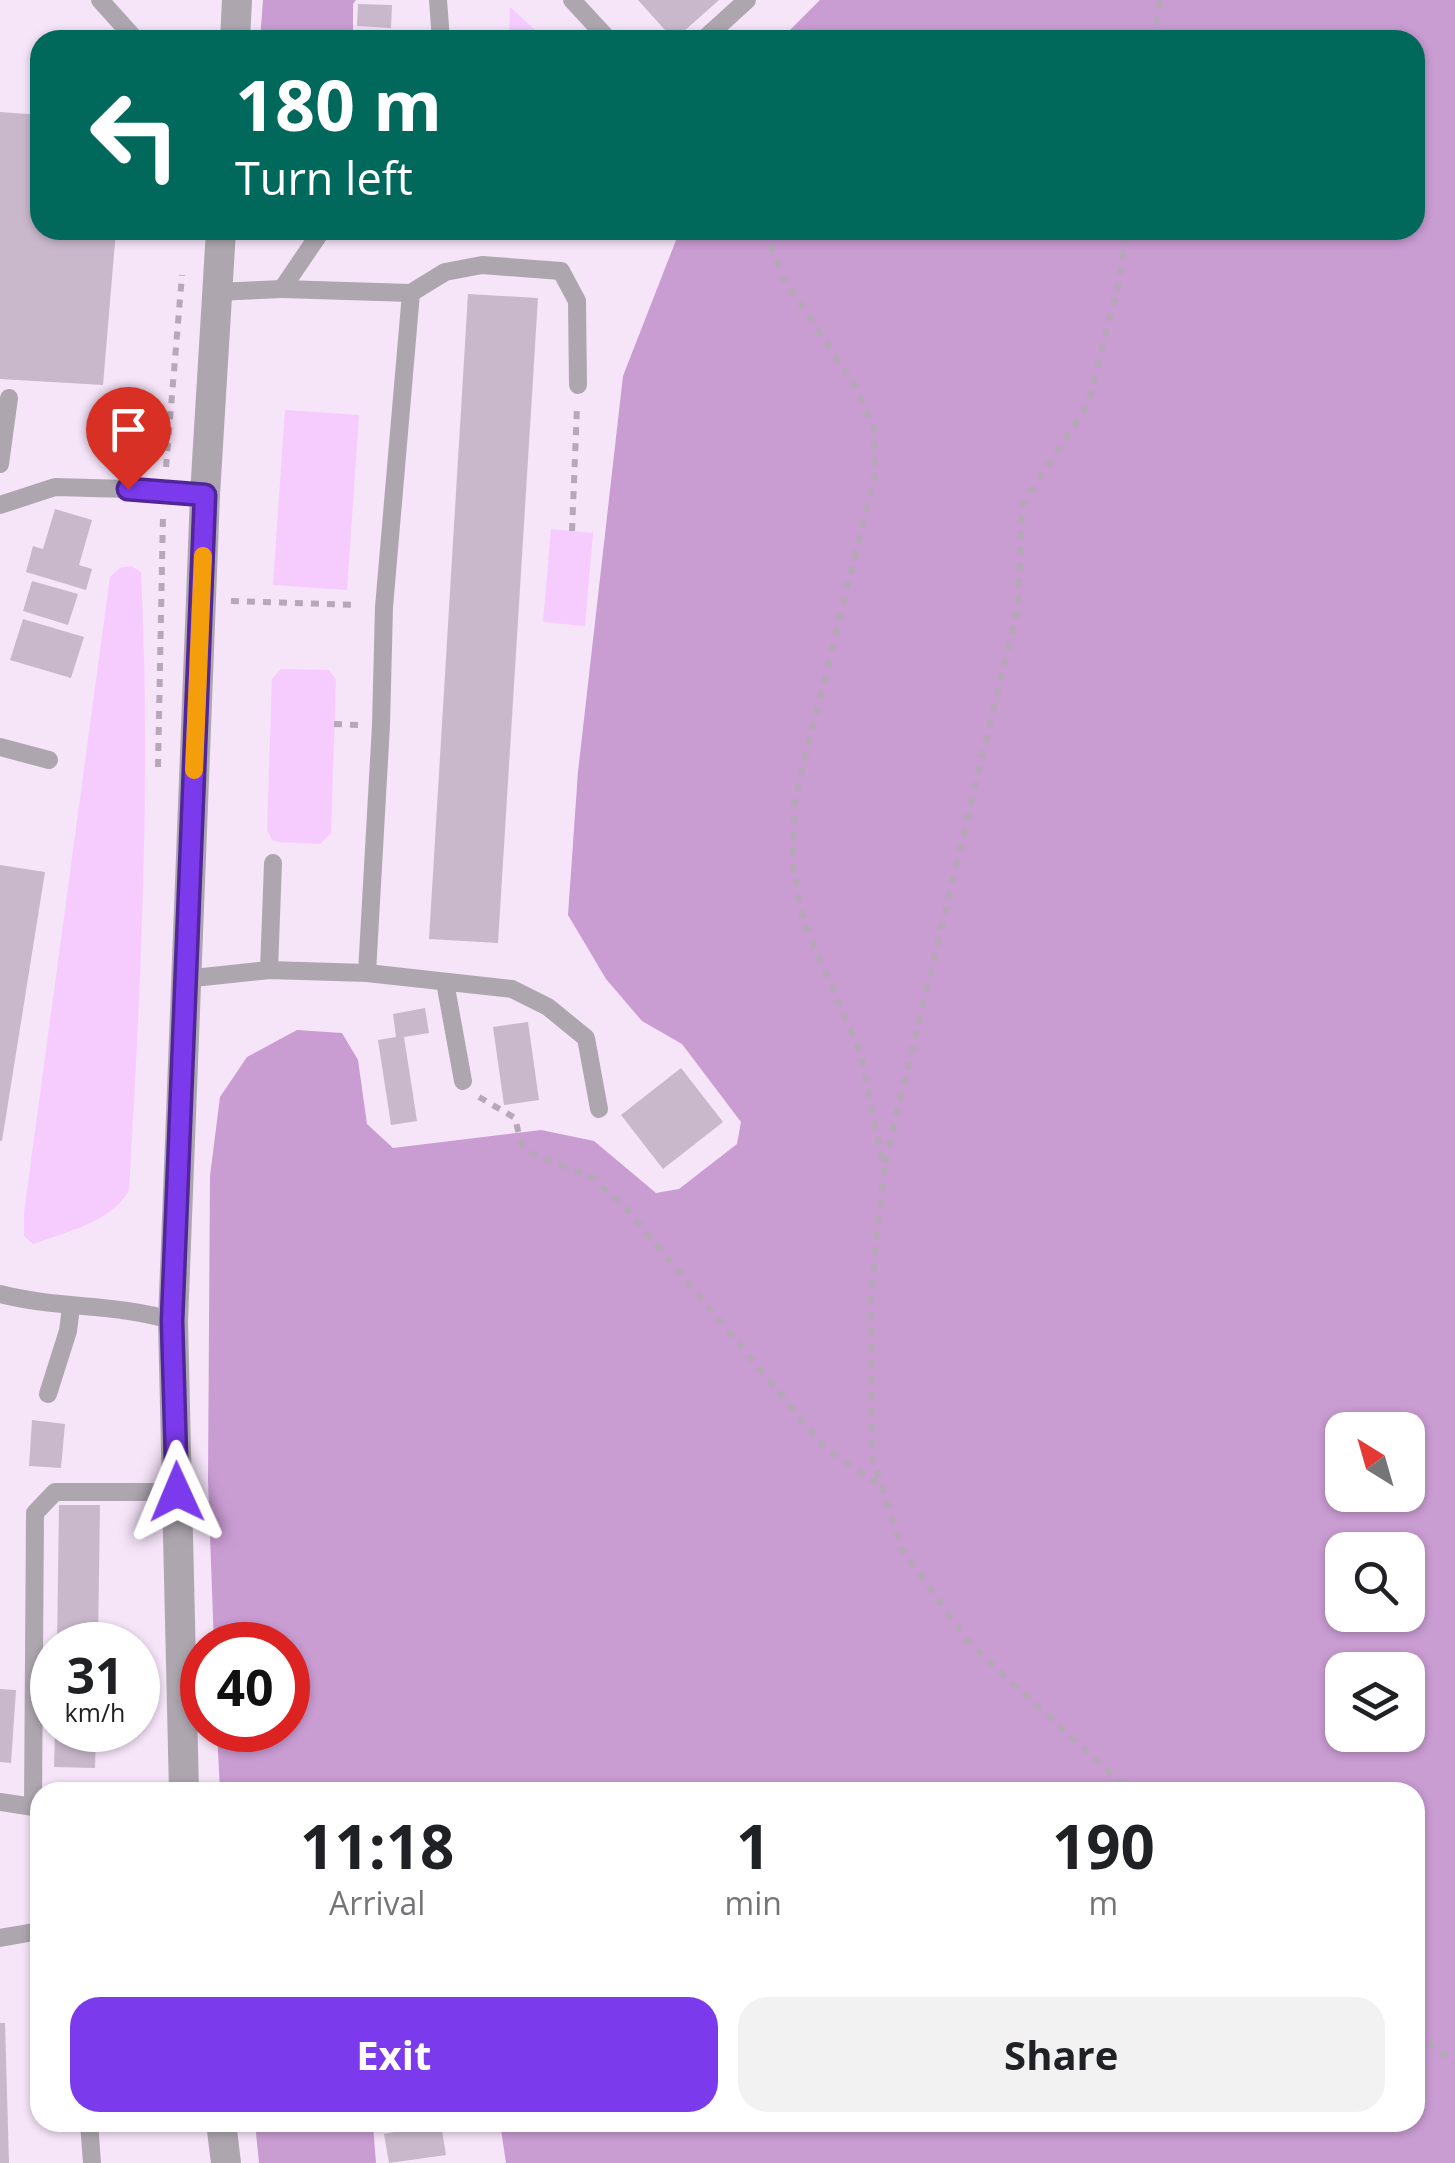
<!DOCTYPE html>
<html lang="en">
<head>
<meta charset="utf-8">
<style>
	:root { --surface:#fff; --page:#f2f2f2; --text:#202124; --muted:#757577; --accent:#7c3aed }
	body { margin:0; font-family:"Open Sans",sans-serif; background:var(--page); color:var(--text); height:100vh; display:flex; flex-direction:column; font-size:38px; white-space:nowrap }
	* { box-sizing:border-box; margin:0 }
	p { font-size:32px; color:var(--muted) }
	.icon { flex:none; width:55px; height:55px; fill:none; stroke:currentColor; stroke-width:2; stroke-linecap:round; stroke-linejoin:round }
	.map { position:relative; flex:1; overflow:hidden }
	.sheet { position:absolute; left:30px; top:1782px; width:1395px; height:350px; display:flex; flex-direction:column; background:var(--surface); border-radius:30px; box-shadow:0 2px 8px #0004 }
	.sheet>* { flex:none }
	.banner { position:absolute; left:30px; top:30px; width:1395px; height:210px; border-radius:30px; box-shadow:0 2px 8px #0004; background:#00695c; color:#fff; overflow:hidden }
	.needle { width:65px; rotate:323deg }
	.tools { position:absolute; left:1325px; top:1412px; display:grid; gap:20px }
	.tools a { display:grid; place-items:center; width:100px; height:100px; border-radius:20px; background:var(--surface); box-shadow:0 2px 8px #0004; font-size:50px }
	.speed { position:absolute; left:30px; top:1622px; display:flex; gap:20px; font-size:50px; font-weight:700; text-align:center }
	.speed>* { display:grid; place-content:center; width:130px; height:130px; border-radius:50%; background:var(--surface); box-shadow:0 2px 8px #0004; line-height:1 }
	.speed small { font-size:25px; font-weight:400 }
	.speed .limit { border:15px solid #d22; background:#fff; color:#111 }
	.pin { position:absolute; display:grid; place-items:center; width:85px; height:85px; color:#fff; margin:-102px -42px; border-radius:50% 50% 50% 0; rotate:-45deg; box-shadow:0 0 10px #0007 }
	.pin .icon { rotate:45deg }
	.me { position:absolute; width:110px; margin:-55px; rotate:359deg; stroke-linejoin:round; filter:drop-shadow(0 0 8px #0008) }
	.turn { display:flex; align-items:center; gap:35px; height:210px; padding:0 40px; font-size:45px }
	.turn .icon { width:130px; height:130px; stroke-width:2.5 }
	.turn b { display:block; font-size:70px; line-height:85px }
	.eta { display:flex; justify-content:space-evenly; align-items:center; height:170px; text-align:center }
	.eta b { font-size:60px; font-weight:700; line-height:70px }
	.action { display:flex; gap:20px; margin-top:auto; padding:20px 40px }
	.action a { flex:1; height:115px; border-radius:30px; background:var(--accent); color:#fff; font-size:40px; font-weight:700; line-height:115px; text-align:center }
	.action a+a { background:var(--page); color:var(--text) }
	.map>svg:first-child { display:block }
	.green { fill:#f5ccfd }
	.forest { fill:#c99cd2; fill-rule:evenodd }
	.building { fill:#c9b8cc }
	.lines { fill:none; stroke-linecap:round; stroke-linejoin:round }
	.path { stroke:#b6a8b9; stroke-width:6; stroke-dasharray:8 8; stroke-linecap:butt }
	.service { stroke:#aea6af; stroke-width:18 }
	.tertiary { stroke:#aea6af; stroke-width:30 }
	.route-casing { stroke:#51269a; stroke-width:25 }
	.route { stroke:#7c3aed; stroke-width:18 }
	.slow { stroke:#f59e0b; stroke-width:18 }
</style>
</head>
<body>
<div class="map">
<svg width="1455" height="2163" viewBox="0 0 1455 2163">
	<rect width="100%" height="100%" fill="#f6e4f9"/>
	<g class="green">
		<polygon points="510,7 546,40 509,40"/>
		<polygon points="285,410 359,415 347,590 273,585"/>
		<polygon points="551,529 593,533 585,626 543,622"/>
		<path d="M131 566 141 572C151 778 141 985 129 1190 112 1222 66 1232 33 1244L24 1236V1213L110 577 120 568Z"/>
		<polygon points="281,669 329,670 336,680 331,833 320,844 278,842 272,840 267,830 272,679"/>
	</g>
	<g class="forest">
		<polygon points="263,0 356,0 353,4 353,40 260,40"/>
		<path d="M820 0H1455V2163H506L500 2123 1415 2122V1792H220L217 1730H288V1645H214L208 1480 210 1176 220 1097 247 1057 297 1030 342 1033 358 1060 367 1124 393 1148 541 1130 594 1141 656 1193 679 1189 737 1144 741 1122 682 1044 642 1021 606 979 568 915 578 772 623 376 680 230H1415V40H780ZM1342 1430H1408V1495H1342ZM1342 1550H1408V1615H1342ZM1342 1670H1408V1735H1342Z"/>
		<polygon points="255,2123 255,2122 383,2123 373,2125 376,2163 259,2163"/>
	</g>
	<g class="building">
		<polygon points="638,0 719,0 674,40"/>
		<polygon points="358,4 392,5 391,28 357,26"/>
		<polygon points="0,112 40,115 40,230 116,230 103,385 0,379"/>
		<polygon points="468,294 538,298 498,943 429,939"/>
		<polygon points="55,509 92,520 79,565 92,569 86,590 26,572 33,546 43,549"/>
		<polygon points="32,581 78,594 68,625 23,611"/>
		<polygon points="23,619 84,637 71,678 10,660"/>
		<polygon points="0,865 45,872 2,1141 0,1141"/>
		<polygon points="425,1008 429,1033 404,1037 417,1121 391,1125 378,1040 396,1037 393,1014"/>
		<polygon points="528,1022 539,1100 504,1105 493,1027"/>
		<polygon points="681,1068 723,1122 663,1169 621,1115"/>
		<polygon points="32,1420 65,1424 61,1468 29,1466"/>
		<polygon points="59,1505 100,1505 98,1645 57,1645"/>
		<polygon points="0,1689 16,1690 11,1763 0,1762"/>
		<polygon points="55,1730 96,1730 95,1768 54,1767"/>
		<polygon points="0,2023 5,2023 9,2163 0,2163"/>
		<polygon points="441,2124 446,2155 389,2163 384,2134"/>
	</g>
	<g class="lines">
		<g class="path">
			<polyline points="1154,40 1160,0"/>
			<polyline points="765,230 782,276 857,389 874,429 875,474 794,803 793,865 803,920 861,1054 884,1170 871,1293 872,1457 902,1550 971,1645 1131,1792"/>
			<polyline points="166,467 182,275"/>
			<polyline points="572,531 577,407"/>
			<polyline points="231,601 358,605"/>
			<polyline points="334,724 358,725"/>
			<polyline points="158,767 163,514"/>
			<polyline points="479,1097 515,1118 521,1143 531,1153 591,1177 626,1208 826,1449 881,1486"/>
			<polyline points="885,1163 1018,607 1022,505 1088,404 1118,286 1126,230"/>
			<polyline points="1415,2033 1455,2062"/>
		</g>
		<g class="service">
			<polyline points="100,0 136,40"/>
			<polyline points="438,0 441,40"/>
			<polyline points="572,0 609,40"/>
			<polyline points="703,40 747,0"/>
			<polyline points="215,292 282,289 322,230"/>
			<polyline points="411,293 445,272 482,265 561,271 577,301 578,385"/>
			<polyline points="0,464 9,398"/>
			<polyline points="0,505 55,487 164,490 205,495"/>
			<polyline points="0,747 49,760"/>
			<polyline points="269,970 273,863"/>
			<polyline points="367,973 512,989 548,1007 586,1038 599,1109"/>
			<polyline points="184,979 269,970 367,973 381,725 384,607 411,293 282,289"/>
			<polyline points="445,982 463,1081"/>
			<path d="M0 1294C57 1309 117 1303 173 1321"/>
			<polyline points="48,1394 68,1331 71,1307"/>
			<polyline points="0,1802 40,1808"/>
			<polyline points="33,1806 35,1513 55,1492 177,1492"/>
			<polyline points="0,1938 40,1931"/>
			<polyline points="89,2122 92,2163"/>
		</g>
		<g class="tertiary">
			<polyline points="235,40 237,0"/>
			<polyline points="184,1792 173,1321 205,495 221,230"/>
			<polyline points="221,2122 226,2163"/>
		</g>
	</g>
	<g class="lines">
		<defs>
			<polyline id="route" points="128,489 205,495 172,1321 177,1492"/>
		</defs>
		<use href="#route" class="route-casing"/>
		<use href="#route" class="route"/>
		<polyline class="slow" points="194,770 203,556"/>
	</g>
</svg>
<div class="tools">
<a><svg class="needle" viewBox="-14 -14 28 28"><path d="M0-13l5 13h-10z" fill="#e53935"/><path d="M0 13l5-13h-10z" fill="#757577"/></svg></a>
<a><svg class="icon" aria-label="search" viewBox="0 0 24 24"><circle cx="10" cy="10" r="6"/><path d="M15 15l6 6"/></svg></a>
<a><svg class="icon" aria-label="layers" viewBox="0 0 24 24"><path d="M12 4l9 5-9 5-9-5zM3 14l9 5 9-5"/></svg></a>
</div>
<div class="speed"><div>31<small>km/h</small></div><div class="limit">40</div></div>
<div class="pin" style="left:128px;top:489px;background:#d93025"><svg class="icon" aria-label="arrive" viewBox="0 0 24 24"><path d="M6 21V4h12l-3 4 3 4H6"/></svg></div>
<svg class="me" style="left:177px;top:1492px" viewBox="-20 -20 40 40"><path d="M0-17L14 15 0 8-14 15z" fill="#7c3aed" stroke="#fff" stroke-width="4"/></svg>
<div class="banner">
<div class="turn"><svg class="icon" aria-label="left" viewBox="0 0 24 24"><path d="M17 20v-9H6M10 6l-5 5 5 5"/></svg><div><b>180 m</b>Turn left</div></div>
</div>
<section class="sheet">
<div class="eta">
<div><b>11:18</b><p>Arrival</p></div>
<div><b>1</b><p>min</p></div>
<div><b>190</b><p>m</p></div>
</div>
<div class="action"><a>Exit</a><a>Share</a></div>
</section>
</div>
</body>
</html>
